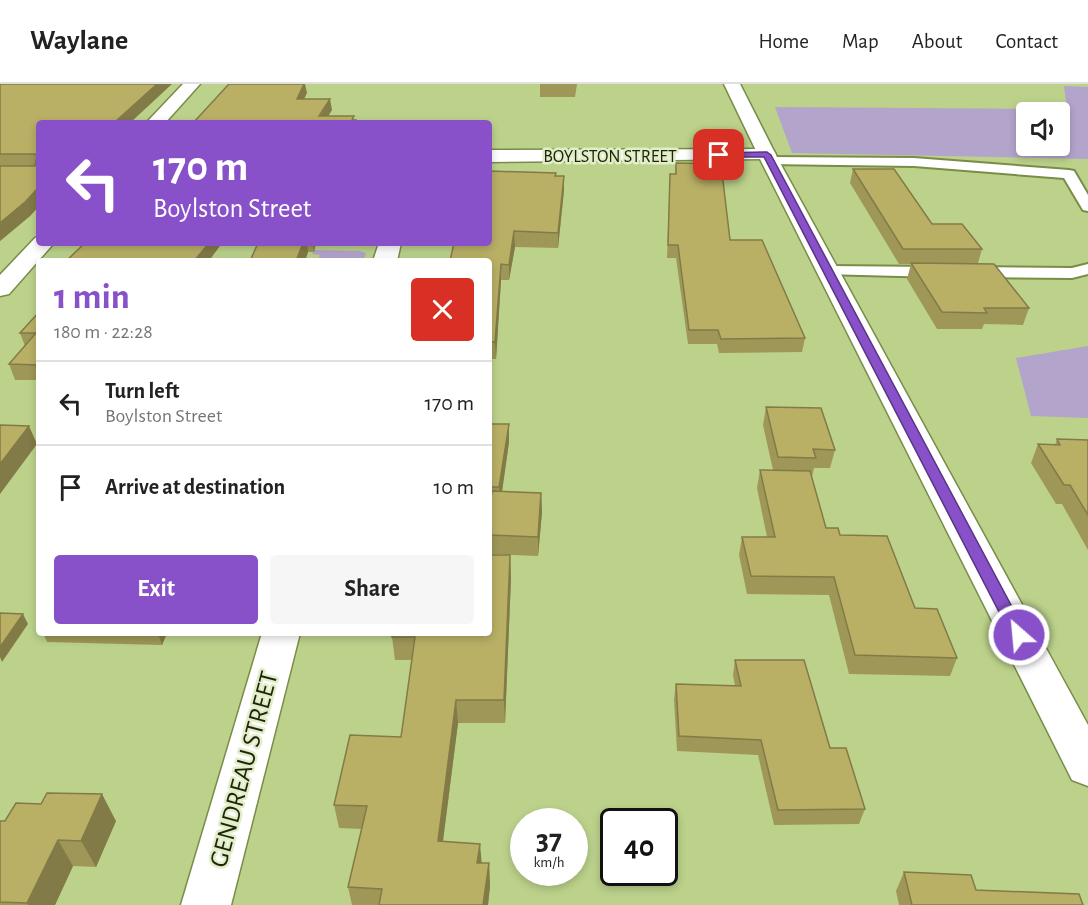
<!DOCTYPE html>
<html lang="en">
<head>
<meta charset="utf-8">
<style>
	:root { --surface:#fff; --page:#f6f6f6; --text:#222; --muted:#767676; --line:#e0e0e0; --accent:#8951c9 }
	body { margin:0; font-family:"Alegreya Sans",sans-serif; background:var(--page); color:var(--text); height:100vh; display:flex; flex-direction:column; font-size:22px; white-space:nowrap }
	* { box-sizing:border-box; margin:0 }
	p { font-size:20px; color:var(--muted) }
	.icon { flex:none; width:33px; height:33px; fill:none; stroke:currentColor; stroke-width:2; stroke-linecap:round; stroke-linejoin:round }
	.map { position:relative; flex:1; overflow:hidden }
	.side { position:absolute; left:36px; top:174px; width:456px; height:378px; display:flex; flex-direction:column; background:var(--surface); border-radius:6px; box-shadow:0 3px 9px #0003 }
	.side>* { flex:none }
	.guide { position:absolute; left:36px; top:36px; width:456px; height:126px; border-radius:6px; box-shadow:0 3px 9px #0003; background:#8951c9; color:#fff; overflow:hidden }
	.tools { position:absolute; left:1016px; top:18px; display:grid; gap:12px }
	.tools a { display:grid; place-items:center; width:54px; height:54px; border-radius:6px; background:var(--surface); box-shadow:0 3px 9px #0003; font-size:30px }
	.speed { position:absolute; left:510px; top:724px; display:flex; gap:12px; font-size:30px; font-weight:700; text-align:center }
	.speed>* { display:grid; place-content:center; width:78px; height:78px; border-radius:50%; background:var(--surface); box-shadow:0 3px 9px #0003; line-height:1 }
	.speed small { font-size:15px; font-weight:400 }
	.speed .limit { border:3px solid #111; border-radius:9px; background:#fff; color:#111 }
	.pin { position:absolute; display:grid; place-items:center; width:51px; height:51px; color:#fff; margin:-26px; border-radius:12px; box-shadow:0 3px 9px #0006 }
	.me { position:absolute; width:66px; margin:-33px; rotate:333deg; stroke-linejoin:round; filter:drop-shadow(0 0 4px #0008) }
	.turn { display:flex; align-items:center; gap:21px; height:126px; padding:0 18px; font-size:27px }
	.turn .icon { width:78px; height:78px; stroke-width:2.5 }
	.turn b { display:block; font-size:42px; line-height:51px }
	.round { display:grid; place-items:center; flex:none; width:63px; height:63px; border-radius:6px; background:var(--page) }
	.summary { display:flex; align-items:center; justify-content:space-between; height:102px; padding:0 18px }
	h1 { font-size:36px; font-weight:600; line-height:45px; color:var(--accent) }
	.button { display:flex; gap:12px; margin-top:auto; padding:12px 18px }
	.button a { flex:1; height:69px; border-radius:6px; background:var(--accent); color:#fff; font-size:24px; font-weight:600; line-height:69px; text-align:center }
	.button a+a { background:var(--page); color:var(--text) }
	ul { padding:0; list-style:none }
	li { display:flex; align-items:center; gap:18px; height:84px; padding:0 18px; border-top:2px solid var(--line) }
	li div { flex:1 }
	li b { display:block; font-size:22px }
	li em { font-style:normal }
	header { display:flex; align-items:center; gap:36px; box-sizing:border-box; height:84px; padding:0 30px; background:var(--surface); border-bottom:2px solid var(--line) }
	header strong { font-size:28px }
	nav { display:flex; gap:33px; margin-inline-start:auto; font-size:21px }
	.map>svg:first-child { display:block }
	.green { fill:#b3a4cc; fill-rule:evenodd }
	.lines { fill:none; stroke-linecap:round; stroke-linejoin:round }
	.service-casing { stroke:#798c48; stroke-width:4 }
	.minor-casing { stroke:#798c48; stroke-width:3 }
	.tertiary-casing { stroke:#798c48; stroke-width:3 }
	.service { fill:#fff; fill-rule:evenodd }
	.minor { fill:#fff; fill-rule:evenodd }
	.tertiary { fill:#fff; fill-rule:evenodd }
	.wall { fill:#9f9758 }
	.shaded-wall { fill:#827b47 }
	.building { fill:#b9b066; stroke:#827b47; stroke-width:1.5 }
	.route { fill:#8951c9; stroke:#593583; stroke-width:1.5 }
	.labels { text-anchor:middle; stroke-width:5; stroke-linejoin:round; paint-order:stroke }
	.far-street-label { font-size:18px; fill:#1e2509; stroke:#e2edca }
	.near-street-label { font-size:26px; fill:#1e2509; stroke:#e2edca }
</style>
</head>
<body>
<header>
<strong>Waylane</strong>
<nav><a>Home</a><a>Map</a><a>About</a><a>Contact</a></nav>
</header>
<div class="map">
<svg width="1088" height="821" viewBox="0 0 1088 821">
	<rect width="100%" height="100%" fill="#bcd28b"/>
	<g class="green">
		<path d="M1064 2 1088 3V75L792 69 775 23 1067 25ZM1026 28H1059V62H1026Z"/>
		<polygon points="314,166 359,167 366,169 363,177 317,177 320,171 312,170"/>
		<polygon points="1088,262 1088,334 1031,332 1016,274"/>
	</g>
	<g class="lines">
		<defs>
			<g id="service">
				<polygon points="770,73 914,74 1069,86 1074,87 1088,111 1088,127 1083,126 1064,94 914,82 765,80 764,77"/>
				<polygon points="1088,180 1088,190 1072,194 971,193 963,188 971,183 1072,184"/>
				<polygon points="828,182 938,183 946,188 938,193 822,190 820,187 822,184"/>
			</g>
			<g id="minor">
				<polygon points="183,0 200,0 165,39 146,39"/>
				<polygon points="767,65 774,67 776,71 774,75 489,78 489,66"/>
				<polygon points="39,153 39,159 54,159 9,210 0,212 0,191 35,154"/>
				<polygon points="379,159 401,159 397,177 373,177"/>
				<polygon points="262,549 300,549 231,821 181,821"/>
			</g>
			<polygon id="tertiary" points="724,0 740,0 779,77 1088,641 1088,702 1072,696 761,77"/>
		</defs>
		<use href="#service" class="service-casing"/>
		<use href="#minor" class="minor-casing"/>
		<use href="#tertiary" class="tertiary-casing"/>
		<use href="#service" class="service"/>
		<use href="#minor" class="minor"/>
		<use href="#tertiary" class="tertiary"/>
	</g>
	<g class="wall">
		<polygon points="0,0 130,39 39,39 39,122 30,132 0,157"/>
		<polygon points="540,0 577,0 575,13 540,13"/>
		<polygon points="676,79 730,156 805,254 802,268 719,269 717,260 688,260 676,174 667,174 670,90 675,90"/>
		<polygon points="853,85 932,140 982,165 978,179 1029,224 1023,241 984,240 982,245 937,245 907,195 911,180 899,180 850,99"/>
		<polygon points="556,92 564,106 558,164 515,163 509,196 501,196 496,275 489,275 489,177"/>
		<polygon points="258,159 316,159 314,168 308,168 305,177 250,177"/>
		<polygon points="39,228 39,296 15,296 9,280 25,262 20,249"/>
		<polygon points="766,323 835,366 830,384 814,384 812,393 811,393 826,444 840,451 915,524 957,574 950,592 849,590 829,511 747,510 739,471 742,453 767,453 757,404 760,386 773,386 763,341"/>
		<polygon points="489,340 509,358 502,407 541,409 542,428 538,472 489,470"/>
		<polygon points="1057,355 1088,356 1088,466 1062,420 1056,420 1031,379 1038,360 1055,361"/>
		<polygon points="510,471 511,494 505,639 458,639 443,757 481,779 489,779 490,802 488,821 352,821 348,803 362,745 339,744 334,721 401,653 412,576 395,576 392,553"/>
		<polygon points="43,549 167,549 162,561 47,558"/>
		<polygon points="735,576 830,664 865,725 859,740 774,741 758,671 677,667 674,615 676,600 735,602 733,591"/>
		<polygon points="0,737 116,737 96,783 73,782 55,821 0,821"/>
		<polygon points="904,788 976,806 1083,821 899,821 896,807"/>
	</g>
	<g class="shaded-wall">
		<polygon points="157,0 172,0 130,39 116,39 116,37"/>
		<polygon points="304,0 305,0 307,9 299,26 297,15"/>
		<polygon points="330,15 332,26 324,39 319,32"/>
		<polygon points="564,92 564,106 558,164 558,149"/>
		<polygon points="39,103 39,122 30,132 0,157 0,139"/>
		<polygon points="514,147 515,163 509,196 509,181"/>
		<polygon points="209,159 222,159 209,177 194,177"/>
		<polygon points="303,159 307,159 308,168 305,177 296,177"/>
		<polygon points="313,159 316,159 314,168"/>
		<polygon points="501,180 501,196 496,275 495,258"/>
		<polygon points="509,340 509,358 500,422 499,403"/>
		<polygon points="29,342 37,360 0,410 0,380"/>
		<polygon points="541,409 542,428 538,472 538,453"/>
		<polygon points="510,471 511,494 505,639 504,616"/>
		<polygon points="23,530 28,540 2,578 0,573 0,563"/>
		<polygon points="158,549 167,549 162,561"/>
		<polygon points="456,616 458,639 440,780 438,757"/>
		<polygon points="102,710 116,737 96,783 81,757"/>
		<polygon points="58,756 73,782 55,821 28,821 27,819"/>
		<polygon points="480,760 482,782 477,779"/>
		<polygon points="489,779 490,802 488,821 483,821"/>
	</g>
	<g class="building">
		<polygon points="0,0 157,0 116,37 101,37 99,39 39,39 39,103 25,118 0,139 0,82 35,82 37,72 35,70 0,70"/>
		<polygon points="229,0 304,0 297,15 330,15 319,32 354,32 352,36 356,36 355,39 193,39"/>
		<polygon points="676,79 721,80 730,156 762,156 805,254 721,255 718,246 689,246 678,161 668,161 670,90 676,90"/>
		<polygon points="853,85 894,85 932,140 962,140 982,165 903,165"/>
		<polygon points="489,87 556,89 555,92 564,92 558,149 514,147 509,181 501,180 495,258 489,258 489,177 450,177 454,159 489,159"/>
		<polygon points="85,159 209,159 194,177 66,177"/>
		<polygon points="258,159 303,159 296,177 250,177"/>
		<polygon points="911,179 994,180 1029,224 984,224 987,229 942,228"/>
		<polygon points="39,228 39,281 9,280 36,249 20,249"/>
		<polygon points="766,323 821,324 835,366 813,365 816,374 778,373"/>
		<polygon points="489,340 509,340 499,403 489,403"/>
		<polygon points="0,341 29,342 0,380"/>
		<polygon points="1057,355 1088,356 1088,431 1070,401 1064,401 1038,360 1060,361"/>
		<polygon points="760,386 810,387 826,444 838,444 840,451 887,452 915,524 937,525 957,574 855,571 834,493 751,492 742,453 775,453"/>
		<polygon points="492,407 541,409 538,453 489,451 489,424"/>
		<polygon points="489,471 510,471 504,616 456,616 438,757 480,760 477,779 489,779 483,821 379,821 382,805 348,803 367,722 334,721 350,651 401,653 415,553 392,553 392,549 489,549"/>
		<polygon points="0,529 23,530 0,563"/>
		<polygon points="735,576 804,576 830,664 846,664 865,725 778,726 761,656 679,652 676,600 741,602"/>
		<polygon points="47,709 102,710 81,757 58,756 27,819 0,818 0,737 5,737 16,719 41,720"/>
		<polygon points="904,788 971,791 976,806 1079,810 1083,821 912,821"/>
	</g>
	<polygon class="route" points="767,68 771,71 1027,551 1025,555 1014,555 1011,551 764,73 719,73 715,71 719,69"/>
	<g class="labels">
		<g class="far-street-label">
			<text x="610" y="78">BOYLSTON STREET</text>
		</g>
		<g class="near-street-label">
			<text transform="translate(243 685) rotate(-75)" y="9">GENDREAU STREET</text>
		</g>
	</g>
</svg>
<div class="tools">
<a><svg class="icon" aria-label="sound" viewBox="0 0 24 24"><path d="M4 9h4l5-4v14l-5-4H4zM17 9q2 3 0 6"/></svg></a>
</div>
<div class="speed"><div>37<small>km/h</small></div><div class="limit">40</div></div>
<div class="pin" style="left:719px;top:71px;background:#d93025"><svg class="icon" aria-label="arrive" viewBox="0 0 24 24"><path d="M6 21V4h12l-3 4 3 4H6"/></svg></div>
<svg class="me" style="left:1019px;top:551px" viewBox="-20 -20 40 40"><circle r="17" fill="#8951c9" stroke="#fff" stroke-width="3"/><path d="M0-11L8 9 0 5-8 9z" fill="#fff"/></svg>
<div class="guide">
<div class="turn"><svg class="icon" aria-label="left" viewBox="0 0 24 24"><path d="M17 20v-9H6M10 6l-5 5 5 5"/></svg><div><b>170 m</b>Boylston Street</div></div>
</div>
<section class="side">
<div class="summary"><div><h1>1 min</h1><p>180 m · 22:28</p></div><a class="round" style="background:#d93025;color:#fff"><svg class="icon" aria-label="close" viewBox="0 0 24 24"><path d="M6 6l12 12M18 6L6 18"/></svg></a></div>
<ul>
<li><svg class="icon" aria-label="left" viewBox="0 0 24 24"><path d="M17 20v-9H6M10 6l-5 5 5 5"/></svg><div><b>Turn left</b><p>Boylston Street</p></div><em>170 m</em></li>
<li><svg class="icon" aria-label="arrive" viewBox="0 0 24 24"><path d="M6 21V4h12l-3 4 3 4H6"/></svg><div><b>Arrive at destination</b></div><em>10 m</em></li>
</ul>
<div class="button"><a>Exit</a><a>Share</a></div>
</section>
</div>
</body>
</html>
